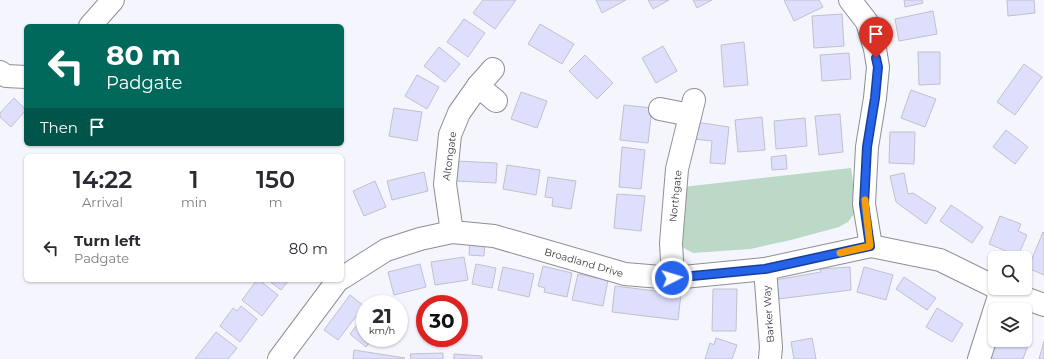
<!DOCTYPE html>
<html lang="en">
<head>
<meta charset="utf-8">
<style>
	:root { --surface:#fff; --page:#f2f2f3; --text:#2b2b33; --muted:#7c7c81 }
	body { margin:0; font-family:Montserrat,sans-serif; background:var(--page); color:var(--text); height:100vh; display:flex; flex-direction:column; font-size:15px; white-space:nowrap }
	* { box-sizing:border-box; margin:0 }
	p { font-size:13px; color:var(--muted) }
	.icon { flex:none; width:22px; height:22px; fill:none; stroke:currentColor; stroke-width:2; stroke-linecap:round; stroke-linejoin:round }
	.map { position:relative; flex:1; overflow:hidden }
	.side { position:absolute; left:24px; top:154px; width:320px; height:128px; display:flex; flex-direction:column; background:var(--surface); border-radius:6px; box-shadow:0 1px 3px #0004 }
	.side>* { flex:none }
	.hud { position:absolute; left:24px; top:24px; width:320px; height:122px; border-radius:6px; box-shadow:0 1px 3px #0004; background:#00695c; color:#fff; overflow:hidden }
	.tools { position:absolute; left:988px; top:251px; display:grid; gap:8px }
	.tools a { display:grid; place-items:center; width:44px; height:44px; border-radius:6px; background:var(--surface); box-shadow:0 1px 3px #0004; font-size:20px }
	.speed { position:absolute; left:356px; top:295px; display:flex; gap:8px; font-size:20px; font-weight:700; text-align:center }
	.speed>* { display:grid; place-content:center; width:52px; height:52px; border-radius:50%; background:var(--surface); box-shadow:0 1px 3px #0004; line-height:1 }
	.speed small { font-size:10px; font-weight:400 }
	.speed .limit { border:6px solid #d22; background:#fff; color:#111 }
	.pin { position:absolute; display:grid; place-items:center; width:34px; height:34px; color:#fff; margin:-41px -17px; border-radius:50% 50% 50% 0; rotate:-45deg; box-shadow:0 0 4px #0007 }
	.pin .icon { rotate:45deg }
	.me { position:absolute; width:44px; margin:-22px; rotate:85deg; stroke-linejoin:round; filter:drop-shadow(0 0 3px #0008) }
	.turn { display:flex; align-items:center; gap:14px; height:84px; padding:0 16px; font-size:18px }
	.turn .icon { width:52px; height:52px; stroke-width:2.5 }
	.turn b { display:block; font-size:28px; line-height:34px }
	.then { display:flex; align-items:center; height:38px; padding:0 16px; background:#0003; gap:8px; font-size:15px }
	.eta { display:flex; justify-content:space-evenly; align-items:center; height:68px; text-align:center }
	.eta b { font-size:24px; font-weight:600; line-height:28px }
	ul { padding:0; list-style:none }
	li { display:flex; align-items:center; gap:12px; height:52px; padding:0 16px }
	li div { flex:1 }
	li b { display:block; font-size:15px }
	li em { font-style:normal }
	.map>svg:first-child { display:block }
	.green { fill:#bcd8c7 }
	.building { fill:#dedffd; stroke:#c0c1cb }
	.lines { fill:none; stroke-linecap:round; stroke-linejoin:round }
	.minor-casing { stroke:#8e8e97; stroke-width:24 }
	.minor { stroke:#fff; stroke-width:22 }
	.route-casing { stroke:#184099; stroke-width:10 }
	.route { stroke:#2563eb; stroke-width:7 }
	.slow { stroke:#f59e0b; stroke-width:7 }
	.labels { text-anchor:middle; stroke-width:3.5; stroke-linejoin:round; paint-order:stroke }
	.street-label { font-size:10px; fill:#393a3e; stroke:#fff }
</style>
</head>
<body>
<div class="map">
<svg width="1044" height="359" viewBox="0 0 1044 359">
	<rect width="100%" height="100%" fill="#f5f5fe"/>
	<polygon class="green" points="851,168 854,189 854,214 848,222 839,227 791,240 750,249 693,253 682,247 683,187"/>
	<g class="building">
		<polygon points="483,0 516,0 495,29 473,13"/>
		<polygon points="596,0 626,0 602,13"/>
		<polygon points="648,0 669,0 653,9"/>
		<polygon points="693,0 712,0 697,8"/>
		<polygon points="784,0 819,0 823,7 794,21"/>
		<polygon points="904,0 922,0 923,3 905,7"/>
		<polygon points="1007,0 1034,0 1035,13 1008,16"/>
		<polygon points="933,11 937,34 899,41 895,19"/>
		<polygon points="842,14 844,46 814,48 812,16"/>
		<polygon points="464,19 485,33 468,57 447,42"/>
		<polygon points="540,24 574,44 562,64 528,44"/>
		<polygon points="744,42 748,85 724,87 721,45"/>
		<polygon points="663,46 677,71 656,83 642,58"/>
		<polygon points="439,47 460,64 445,82 424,66"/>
		<polygon points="918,52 940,52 940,84 919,85"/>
		<polygon points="849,53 851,79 822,81 820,55"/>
		<polygon points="585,55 613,83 597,99 569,71"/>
		<polygon points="1024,64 1042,77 1015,115 997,102"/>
		<polygon points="417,75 439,87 427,109 405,96"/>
		<polygon points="911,90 936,99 925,127 901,118"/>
		<polygon points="521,92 547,101 537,128 511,119"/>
		<polygon points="14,98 26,110 11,127 0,117 0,113"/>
		<polygon points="624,105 652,108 648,143 620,140"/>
		<polygon points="394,108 422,112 417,141 389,136"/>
		<polygon points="840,114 843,152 819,155 815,116"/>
		<polygon points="762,117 765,150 738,152 735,120"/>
		<polygon points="805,118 807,146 776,149 774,121"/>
		<polygon points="696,122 729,127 725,164 710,163 712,141 694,139"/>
		<polygon points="1006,130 1028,147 1015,164 993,147"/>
		<polygon points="890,132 915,132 914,164 889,163"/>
		<polygon points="622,147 645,150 641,189 619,187"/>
		<polygon points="786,155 787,169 772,170 771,157"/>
		<polygon points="457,161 497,163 496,183 456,181"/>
		<polygon points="507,165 540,170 536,195 503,189"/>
		<polygon points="424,172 428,191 392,200 387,181"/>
		<polygon points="904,173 908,194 913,193 936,208 926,224 896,202 890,176"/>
		<polygon points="548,177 576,181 571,209 552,206 553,198 545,197"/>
		<polygon points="375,181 386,207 364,216 353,191"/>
		<polygon points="617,194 645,196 641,231 614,228"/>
		<polygon points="951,205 983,227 972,243 940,221"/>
		<polygon points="1000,216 1021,224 1018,231 1027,235 1018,256 989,244"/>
		<polygon points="1043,232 1044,233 1044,275 1028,268"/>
		<polygon points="470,241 485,242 484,256 469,255"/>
		<polygon points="464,257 468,280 435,285 431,262"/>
		<polygon points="420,264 426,287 394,295 388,272"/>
		<polygon points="476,264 496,268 492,288 472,284"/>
		<polygon points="543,266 572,273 567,297 544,292 545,288 538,286"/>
		<polygon points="503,267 534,274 529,297 498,290"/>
		<polygon points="850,267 851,290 778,299 775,280 821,272 820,269"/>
		<polygon points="864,267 893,275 886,300 857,292"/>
		<polygon points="578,274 608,280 603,306 572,300"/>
		<polygon points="904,277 936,298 927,310 896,289"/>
		<polygon points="257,280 259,280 278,295 262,316 242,300"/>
		<polygon points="268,280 289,280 281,290"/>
		<polygon points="615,286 681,294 678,320 612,312"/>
		<polygon points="713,289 737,289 736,331 712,331"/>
		<polygon points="350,295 364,306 338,340 324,330"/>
		<polygon points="241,306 257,319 240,342 220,326 233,308 237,311"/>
		<polygon points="937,308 963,324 952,342 926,327"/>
		<polygon points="363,317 365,318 365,338 373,338 366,347 350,334"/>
		<polygon points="216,332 237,348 228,359 195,359"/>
		<polygon points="716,338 737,345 732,359 705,359 710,343 714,345"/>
		<polygon points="812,338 816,359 794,359 791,342"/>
		<polygon points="997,340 1012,340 1028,345 1023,359 996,359 991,358"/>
		<polygon points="1044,341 1044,359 1039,359"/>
		<polygon points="354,350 405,358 404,359 353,359"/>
		<polygon points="443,353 443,359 411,359 410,354"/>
		<polygon points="454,354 482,356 482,359 454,359"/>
	</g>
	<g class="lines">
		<defs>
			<g id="minor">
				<polyline points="850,0 867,22 875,49 878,67 875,98 867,147 864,204 871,246"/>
				<polyline points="90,26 113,0"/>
				<polyline points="0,72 6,76 26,77"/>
				<polyline points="478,86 496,101"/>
				<polyline points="660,109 690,115"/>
				<polyline points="452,232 445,184 450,135 459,113 478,86 493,69"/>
				<polyline points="765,269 771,347 770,359"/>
				<polyline points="342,278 386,250 420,239 452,232 494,236 625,274 673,278 765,269 871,246 940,260 995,287"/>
				<polyline points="673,278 671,243 677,169 694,100"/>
				<polyline points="996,288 1044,305"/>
				<polyline points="279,359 338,280"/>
				<polyline points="979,359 1001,290"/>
			</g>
		</defs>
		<use href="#minor" class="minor-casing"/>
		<use href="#minor" class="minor"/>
	</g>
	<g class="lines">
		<defs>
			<polyline id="route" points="672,278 765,269 870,246 864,204 867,147 875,98 878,67 876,58"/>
		</defs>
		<use href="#route" class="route-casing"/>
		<use href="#route" class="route"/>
		<polyline class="slow" points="840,253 870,246 865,200"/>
	</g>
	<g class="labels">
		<g class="street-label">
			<text transform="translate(449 156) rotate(-82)" y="4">Altongate</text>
			<text transform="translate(675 196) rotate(-84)" y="4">Northgate</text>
			<text transform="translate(584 262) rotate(16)" y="4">Broadland Drive</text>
			<text transform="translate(768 314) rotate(-94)" y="4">Barker Way</text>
		</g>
	</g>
</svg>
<div class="tools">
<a><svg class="icon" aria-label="search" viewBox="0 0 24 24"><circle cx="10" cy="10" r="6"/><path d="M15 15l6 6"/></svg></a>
<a><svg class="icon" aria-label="layers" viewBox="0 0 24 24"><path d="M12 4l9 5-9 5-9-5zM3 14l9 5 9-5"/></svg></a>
</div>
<div class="speed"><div>21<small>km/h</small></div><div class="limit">30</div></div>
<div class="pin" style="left:876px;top:58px;background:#d93025"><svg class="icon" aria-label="arrive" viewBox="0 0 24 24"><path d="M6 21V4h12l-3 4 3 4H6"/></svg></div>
<svg class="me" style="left:672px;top:278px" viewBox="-20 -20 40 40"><circle r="17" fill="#2563eb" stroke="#fff" stroke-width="3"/><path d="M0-11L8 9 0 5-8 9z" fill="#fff"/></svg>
<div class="hud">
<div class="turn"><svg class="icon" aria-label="left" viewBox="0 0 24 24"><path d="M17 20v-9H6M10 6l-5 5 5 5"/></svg><div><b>80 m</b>Padgate</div></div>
<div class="then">Then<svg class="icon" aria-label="arrive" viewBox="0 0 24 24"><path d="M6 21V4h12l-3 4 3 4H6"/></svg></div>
</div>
<section class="side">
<div class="eta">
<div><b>14:22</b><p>Arrival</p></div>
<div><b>1</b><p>min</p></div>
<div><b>150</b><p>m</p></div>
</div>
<ul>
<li><svg class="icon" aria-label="left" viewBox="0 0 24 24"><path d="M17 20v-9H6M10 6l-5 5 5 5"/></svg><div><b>Turn left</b><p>Padgate</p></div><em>80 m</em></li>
</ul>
</section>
</div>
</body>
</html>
